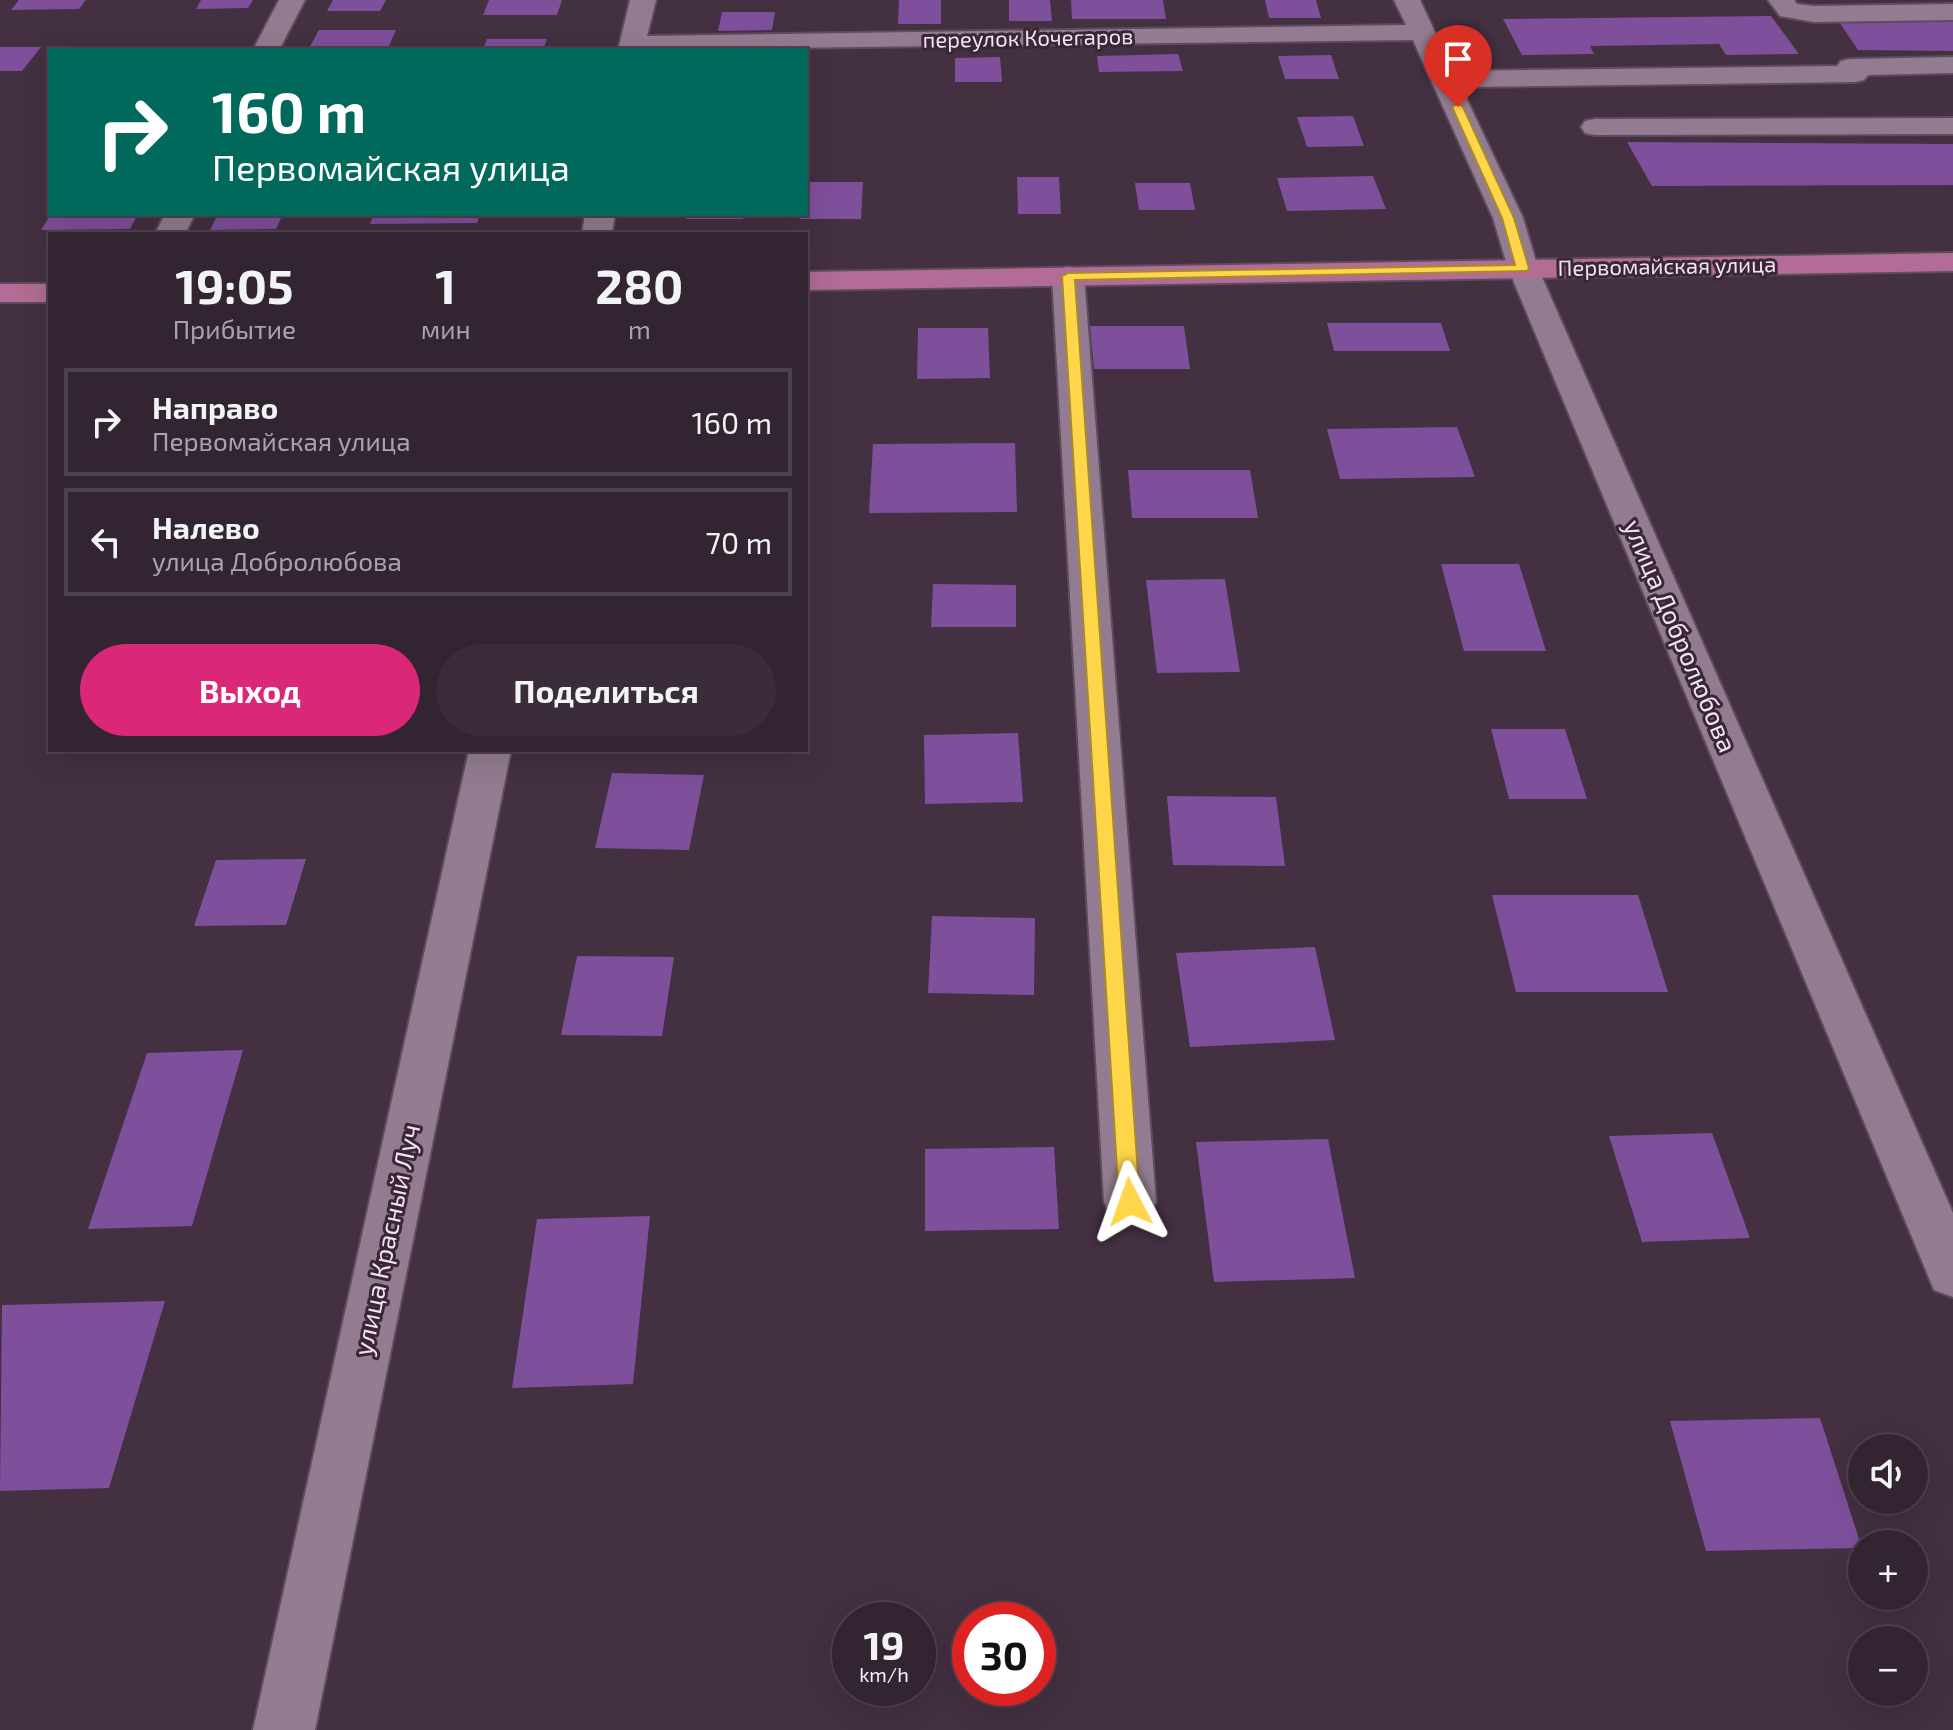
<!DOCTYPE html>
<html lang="ru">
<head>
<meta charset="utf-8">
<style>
	:root { --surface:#322431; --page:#3a2c39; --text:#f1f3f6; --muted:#a8a4ab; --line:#4d414d; --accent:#db2777 }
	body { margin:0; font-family:"Exo 2",sans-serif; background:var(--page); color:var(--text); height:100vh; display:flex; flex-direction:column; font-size:30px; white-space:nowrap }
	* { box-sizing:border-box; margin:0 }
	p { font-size:26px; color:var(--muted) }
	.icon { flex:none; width:44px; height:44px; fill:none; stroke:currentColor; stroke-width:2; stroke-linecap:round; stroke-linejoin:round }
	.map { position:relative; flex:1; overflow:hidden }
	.drawer { position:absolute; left:48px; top:232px; width:760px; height:520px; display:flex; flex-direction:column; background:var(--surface); border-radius:0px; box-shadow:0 8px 32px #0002,0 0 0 2px var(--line) }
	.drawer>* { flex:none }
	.guide { position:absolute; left:48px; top:48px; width:760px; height:168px; border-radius:0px; box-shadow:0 8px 32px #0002,0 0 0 2px var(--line); background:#00695c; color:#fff; overflow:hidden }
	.fabs { position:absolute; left:1848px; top:1434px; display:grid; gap:16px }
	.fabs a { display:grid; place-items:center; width:80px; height:80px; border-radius:50%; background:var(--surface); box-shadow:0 8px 32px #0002,0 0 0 2px var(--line); font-size:40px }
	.speed { position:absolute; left:832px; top:1602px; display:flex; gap:16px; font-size:40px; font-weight:700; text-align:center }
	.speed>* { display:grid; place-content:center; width:104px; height:104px; border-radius:50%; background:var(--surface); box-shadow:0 8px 32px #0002,0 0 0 2px var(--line); line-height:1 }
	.speed small { font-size:20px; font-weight:400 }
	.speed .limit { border:12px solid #d22; background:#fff; color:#111 }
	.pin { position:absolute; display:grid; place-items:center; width:68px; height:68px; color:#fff; margin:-82px -34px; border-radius:50% 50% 50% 0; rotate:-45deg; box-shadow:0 0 8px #0007 }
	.pin .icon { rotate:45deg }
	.me { position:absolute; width:88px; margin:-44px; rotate:356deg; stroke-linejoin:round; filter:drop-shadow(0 0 6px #0008) }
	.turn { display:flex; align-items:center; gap:28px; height:168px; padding:0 32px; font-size:36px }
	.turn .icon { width:104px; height:104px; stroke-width:2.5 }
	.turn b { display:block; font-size:56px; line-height:68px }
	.eta { display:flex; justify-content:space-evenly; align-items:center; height:136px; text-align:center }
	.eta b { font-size:48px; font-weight:700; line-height:56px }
	.primary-button { display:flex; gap:16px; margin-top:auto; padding:16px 32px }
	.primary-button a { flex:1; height:92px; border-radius:48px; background:var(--accent); color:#fff; font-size:32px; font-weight:700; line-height:92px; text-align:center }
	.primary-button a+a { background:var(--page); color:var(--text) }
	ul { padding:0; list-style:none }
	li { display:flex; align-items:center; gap:24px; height:108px; margin:0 16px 12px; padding:0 16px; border:4px solid var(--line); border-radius:0px }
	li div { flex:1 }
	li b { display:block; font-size:30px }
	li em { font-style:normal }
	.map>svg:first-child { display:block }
	.building { fill:#7e4f9b }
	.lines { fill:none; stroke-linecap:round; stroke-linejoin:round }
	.minor-casing { stroke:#5d4c5c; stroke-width:4 }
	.major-casing { stroke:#5d4c5c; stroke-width:4 }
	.minor { fill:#937c91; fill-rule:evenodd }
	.major { fill:#b26c95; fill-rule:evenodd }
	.route { fill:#ffd54a; stroke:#a68a30; stroke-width:2 }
	.labels { text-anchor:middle; stroke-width:6; stroke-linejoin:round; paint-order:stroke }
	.far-street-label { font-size:22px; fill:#f0e4ef; stroke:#392637 }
	.street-label { font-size:26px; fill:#f0e4ef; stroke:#392637 }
</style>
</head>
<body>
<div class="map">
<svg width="1953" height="1730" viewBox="0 0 1953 1730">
	<rect width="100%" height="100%" fill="#433041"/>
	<g class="building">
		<polygon points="19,0 86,0 79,9 11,10"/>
		<polygon points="201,0 253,0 248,8 196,9"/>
		<polygon points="333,0 386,0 380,11 327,11"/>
		<polygon points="489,0 562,0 557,15 483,15"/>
		<polygon points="899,0 941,0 941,24 898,24"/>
		<polygon points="1009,0 1050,0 1052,21 1009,21"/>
		<polygon points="1071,0 1163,0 1166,19 1072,19"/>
		<polygon points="1265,0 1316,0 1321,18 1269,18"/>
		<polygon points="722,12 775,12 772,30 718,31"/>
		<polygon points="1771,16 1799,54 1726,55 1719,44 1590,46 1594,54 1522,55 1503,19"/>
		<polygon points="1835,16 1953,18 1953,51 1858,50"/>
		<polygon points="319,30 396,30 387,50 308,50"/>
		<polygon points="487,39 547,39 543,50 483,50"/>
		<polygon points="0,47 41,47 22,71 0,71"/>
		<polygon points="1178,54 1183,71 1099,72 1097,56"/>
		<polygon points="1331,55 1339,79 1285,79 1278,56"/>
		<polygon points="1000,57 1002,82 955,82 955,58"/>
		<polygon points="1353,116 1364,146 1307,147 1297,117"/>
		<polygon points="1627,142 1953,144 1953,185 1652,186"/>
		<polygon points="1373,176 1386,209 1287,211 1277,178"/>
		<polygon points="1017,177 1059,177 1061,214 1018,214"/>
		<polygon points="806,182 863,182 861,219 800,219 801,214 806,214"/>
		<polygon points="1135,183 1190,183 1195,210 1139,210"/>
		<polygon points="51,214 138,214 130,229 41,230"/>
		<polygon points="218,214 283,214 276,229 210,230"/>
		<polygon points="374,214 480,214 477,223 370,224"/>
		<polygon points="687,214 744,214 743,219 686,219"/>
		<polygon points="1327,323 1441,323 1450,351 1334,351"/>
		<polygon points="1090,326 1184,326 1190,369 1094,369"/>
		<polygon points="918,328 988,328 990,378 917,379"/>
		<polygon points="1457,427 1475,477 1340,479 1327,429"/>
		<polygon points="1015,443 1017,512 869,513 873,444"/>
		<polygon points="1128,470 1250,470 1258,518 1132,518"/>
		<polygon points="1441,564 1519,564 1546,651 1464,651"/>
		<polygon points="1225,579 1240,672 1157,673 1146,580"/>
		<polygon points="933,584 1016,585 1016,627 931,627"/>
		<polygon points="1491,729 1565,729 1587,799 1509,799"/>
		<polygon points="1018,733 1023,802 925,804 924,735"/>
		<polygon points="612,773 704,775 689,850 595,848"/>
		<polygon points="1167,796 1276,797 1285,866 1173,865"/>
		<polygon points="306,859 286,925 194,926 216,860"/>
		<polygon points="1492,895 1638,895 1668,992 1516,992"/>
		<polygon points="932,916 1035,918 1034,995 928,993"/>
		<polygon points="1315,947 1335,1040 1190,1047 1176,953"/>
		<polygon points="577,956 674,957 662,1036 561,1035"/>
		<polygon points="243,1050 192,1226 88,1229 147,1053"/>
		<polygon points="1712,1133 1750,1238 1642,1242 1609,1136"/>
		<polygon points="1328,1139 1355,1278 1214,1282 1196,1142"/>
		<polygon points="1054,1147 1059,1229 925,1231 925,1149"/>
		<polygon points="650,1216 633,1384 512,1388 537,1219"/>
		<polygon points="165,1301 109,1488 0,1491 2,1305"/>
		<polygon points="1820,1418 1862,1548 1706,1551 1670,1421"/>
	</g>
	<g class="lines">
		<defs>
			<g id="minor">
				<polygon points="279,0 305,0 279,50 253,50"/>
				<polygon points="630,0 656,0 647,36 1406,25 1394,0 1420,0 1453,71 1837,66 1841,61 1850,59 1953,57 1953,73 1868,75 1864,80 1855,82 1461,87 1523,218 1538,268 1953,1213 1953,1297 1934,1290 1927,1273 1508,268 1493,218 1413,40 618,50"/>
				<polygon points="1768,0 1794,0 1797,4 1814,6 1953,4 1953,20 1814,22 1780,16"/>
				<polygon points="1953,118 1953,134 1595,135 1585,133 1581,127 1585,121 1595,119"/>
				<polygon points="165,214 195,214 185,234 155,234"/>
				<polygon points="585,214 615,214 612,234 582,234"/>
				<polygon points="1068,267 1079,269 1084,276 1156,1202 1148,1218 1130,1225 1112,1218 1104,1202 1052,276 1057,269"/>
				<polygon points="469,750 511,750 315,1730 253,1730"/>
			</g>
			<g id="major">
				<polygon points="1953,253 1953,271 806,290 806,272"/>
				<rect x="0" y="284" width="50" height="18"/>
			</g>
		</defs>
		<use href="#minor" class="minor-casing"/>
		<use href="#major" class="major-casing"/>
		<use href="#minor" class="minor"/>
		<use href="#major" class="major"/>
	</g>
	<polygon class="route" points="1458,103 1463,107 1514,218 1529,268 1527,271 1075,280 1140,1202 1137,1209 1130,1212 1122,1209 1119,1202 1062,276 1068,273 1515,265 1502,218 1452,107"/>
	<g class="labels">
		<g class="far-street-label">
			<text transform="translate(1028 38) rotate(-1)" y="8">переулок Кочегаров</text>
			<text transform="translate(1667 266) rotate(-1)" y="8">Первомайская улица</text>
		</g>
		<g class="street-label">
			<text transform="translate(1680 636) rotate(67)" y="9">улица Добролюбова</text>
			<text transform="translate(387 1240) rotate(-78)" y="9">улица Красный Луч</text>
		</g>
	</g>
</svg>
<div class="fabs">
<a><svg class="icon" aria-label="sound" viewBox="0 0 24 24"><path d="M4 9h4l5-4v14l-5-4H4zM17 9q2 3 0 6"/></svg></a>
<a>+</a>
<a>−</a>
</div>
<div class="speed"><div>19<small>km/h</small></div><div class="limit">30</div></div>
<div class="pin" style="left:1458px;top:107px;background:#d93025"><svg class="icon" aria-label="arrive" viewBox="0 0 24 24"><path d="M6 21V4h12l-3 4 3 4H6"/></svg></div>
<svg class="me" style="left:1130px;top:1202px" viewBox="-20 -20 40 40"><path d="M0-17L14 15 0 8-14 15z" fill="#ffd54a" stroke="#fff" stroke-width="4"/></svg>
<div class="guide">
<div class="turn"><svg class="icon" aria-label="right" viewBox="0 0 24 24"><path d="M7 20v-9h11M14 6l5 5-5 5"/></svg><div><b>160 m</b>Первомайская улица</div></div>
</div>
<section class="drawer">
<div class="eta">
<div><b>19:05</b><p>Прибытие</p></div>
<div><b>1</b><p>мин</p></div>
<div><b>280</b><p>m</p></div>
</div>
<ul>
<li><svg class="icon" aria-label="right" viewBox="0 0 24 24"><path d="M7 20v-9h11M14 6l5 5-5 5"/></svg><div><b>Направо</b><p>Первомайская улица</p></div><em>160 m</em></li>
<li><svg class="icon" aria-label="left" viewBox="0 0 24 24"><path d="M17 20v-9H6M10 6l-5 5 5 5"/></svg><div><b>Налево</b><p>улица Добролюбова</p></div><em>70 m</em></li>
</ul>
<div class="primary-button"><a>Выход</a><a>Поделиться</a></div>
</section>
</div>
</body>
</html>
